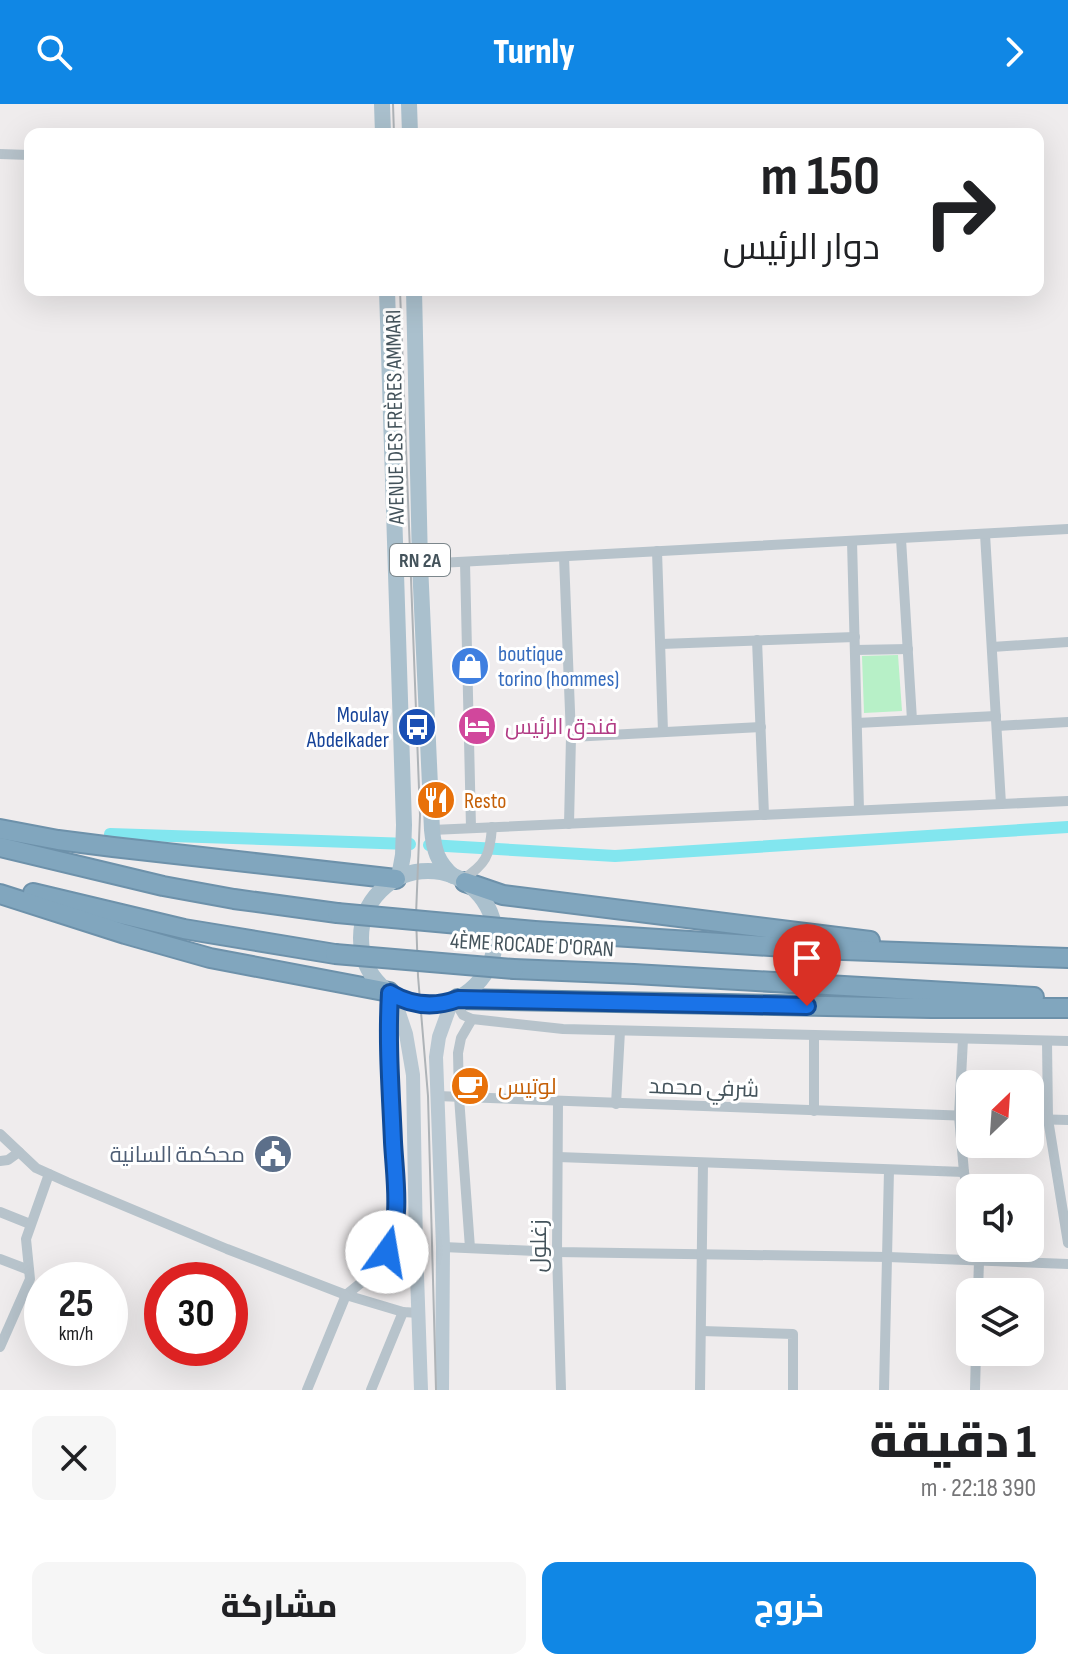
<!DOCTYPE html>
<html lang="ar">
<head>
<meta charset="utf-8">
<style>
	:root { --surface:#fff; --page:#f6f6f6; --text:#202124; --muted:#757577; --accent:#1087e5 }
	body { margin:0; font-family:"Sofia Sans Condensed",Cairo,sans-serif; background:var(--page); color:var(--text); direction:rtl; height:100vh; display:flex; flex-direction:column; font-size:30px; white-space:nowrap }
	* { box-sizing:border-box; margin:0 }
	p { font-size:26px; color:var(--muted) }
	.icon { flex:none; width:44px; height:44px; fill:none; stroke:currentColor; stroke-width:2; stroke-linecap:round; stroke-linejoin:round }
	.map { position:relative; height:1286px; overflow:hidden; direction:ltr }
	.side { display:flex; flex-direction:column; background:var(--surface); flex:1 }
	.side>* { flex:none }
	.hud { position:absolute; left:24px; top:24px; width:1020px; height:168px; border-radius:16px; box-shadow:0 8px 32px #0002; direction:rtl; background:#fff; color:var(--text); overflow:hidden }
	.needle { width:52px; rotate:25deg }
	.tools { position:absolute; left:956px; top:966px; display:grid; gap:16px }
	.tools a { display:grid; place-items:center; width:88px; height:88px; border-radius:16px; background:var(--surface); box-shadow:0 8px 32px #0002; font-size:40px }
	.speed { position:absolute; left:24px; top:1158px; display:flex; gap:16px; font-size:40px; font-weight:700; text-align:center }
	.speed>* { display:grid; place-content:center; width:104px; height:104px; border-radius:50%; background:var(--surface); box-shadow:0 8px 32px #0002; line-height:1 }
	.speed small { font-size:20px; font-weight:400 }
	.speed .limit { border:12px solid #d22; background:#fff; color:#111 }
	.pin { position:absolute; display:grid; place-items:center; width:68px; height:68px; color:#fff; margin:-82px -34px; border-radius:50% 50% 50% 0; rotate:-45deg; box-shadow:0 0 8px #0007 }
	.pin .icon { rotate:45deg }
	.me { position:absolute; width:88px; margin:-44px; rotate:13deg; stroke-linejoin:round; filter:drop-shadow(0 0 6px #0008) }
	.turn { display:flex; align-items:center; gap:28px; height:168px; padding:0 32px; font-size:36px }
	.turn .icon { width:104px; height:104px; stroke-width:2.5 }
	.turn b { display:block; font-size:56px; line-height:68px }
	.round { display:grid; place-items:center; flex:none; width:84px; height:84px; border-radius:16px; background:var(--page) }
	.head { display:flex; align-items:center; justify-content:space-between; height:136px; padding:0 32px }
	h1 { font-size:48px; font-weight:800; line-height:60px }
	.cta { display:flex; gap:16px; margin-top:auto; padding:16px 32px }
	.cta a { flex:1; height:92px; border-radius:16px; background:var(--accent); color:#fff; font-size:32px; font-weight:800; line-height:92px; text-align:center }
	.cta a+a { background:var(--page); color:var(--text) }
	header { display:flex; justify-content:space-between; align-items:center; height:104px; padding:0 32px; background:var(--accent); color:#fff; font-size:36px; font-weight:800 }
	.map>svg:first-child { display:block }
	.green { fill:#b7f0c7 }
	.lines { fill:none; stroke-linecap:round; stroke-linejoin:round }
	.canal { stroke:#82e6ef; stroke-width:12 }
	.motorway-casing { stroke:#6d91aa; stroke-width:22 }
	.minor { stroke:#b7c3cb; stroke-width:10 }
	.secondary { stroke:#b9c8d2; stroke-width:14 }
	.primary { stroke:#aac0cd; stroke-width:16 }
	.motorway { stroke:#81a6be; stroke-width:18 }
	.tram { stroke:#aeb3b7; stroke-width:2 }
	.motorway-bridge-casing { stroke:#6d91aa; stroke-width:22; stroke-linecap:butt }
	.motorway-bridge { stroke:#81a6be; stroke-width:18 }
	.route-casing { stroke:#114b97; stroke-width:20 }
	.route { stroke:#1a73e8; stroke-width:14 }
	.labels { text-anchor:middle; stroke-width:6; stroke-linejoin:round; paint-order:stroke }
	.shield { fill:#fff; stroke:#7c878c; stroke-width:2 }
	.shield-label { font-size:20px; font-weight:bold; fill:#44535b }
	.street-label { font-size:22px; fill:#44535b; stroke:#fff }
	.shop-label { font-size:22px; fill:#366cbe; stroke:#fff; text-anchor:start }
	.transit-label { font-size:22px; fill:#164399; stroke:#fff; text-anchor:end }
	.hotel-label { font-size:22px; fill:#b23c85; stroke:#fff; text-anchor:start }
	.food-label { font-size:22px; fill:#c56008; stroke:#fff; text-anchor:start }
	.service-label { font-size:22px; fill:#4e5e75; stroke:#fff; text-anchor:end }
</style>
</head>
<body>
<header><svg class="icon" aria-label="forward" viewBox="0 0 24 24"><path d="M9 5l7 7-7 7"/></svg>Turnly<svg class="icon" aria-label="search" viewBox="0 0 24 24"><circle cx="10" cy="10" r="6"/><path d="M15 15l6 6"/></svg></header>
<div class="map">
<svg width="1068" height="1286" viewBox="0 0 1068 1286">
	<rect width="100%" height="100%" fill="#efeced"/>
	<polygon class="green" points="898,551 902,607 864,609 862,552"/>
	<g class="lines">
		<g class="canal">
			<polyline points="110,730 410,740"/>
			<polyline points="429,741 615,752 1068,723"/>
		</g>
		<defs>
			<g id="motorway">
				<polyline points="0,725 58,736 113,743 396,775"/>
				<polyline points="0,743 163,782 234,795 337,809"/>
				<polyline points="465,778 503,791 870,837"/>
				<polyline points="33,789 184,825 335,850"/>
				<polyline points="0,790 125,830 210,854 389,888"/>
				<polyline points="535,827 816,845 1068,854"/>
				<polyline points="514,865 634,870 1034,893"/>
				<polyline points="458,895 931,904 1068,904"/>
			</g>
		</defs>
		<use href="#motorway" class="motorway-casing"/>
		<g class="minor">
			<polyline points="0,50 30,51"/>
			<polyline points="985,430 1001,700"/>
			<polyline points="901,435 912,616"/>
			<polyline points="852,437 859,706"/>
			<polyline points="657,447 663,628"/>
			<polyline points="564,453 571,633 569,720"/>
			<polyline points="465,458 471,724"/>
			<polyline points="420,460 1068,425"/>
			<polyline points="757,536 764,711"/>
			<polyline points="661,540 855,533"/>
			<polyline points="992,543 1068,538"/>
			<polyline points="855,546 908,545"/>
			<polyline points="857,619 996,612"/>
			<polyline points="997,622 1068,618"/>
			<polyline points="571,633 761,623"/>
			<polyline points="432,726 1068,697"/>
			<path d="M462 776C486 760 490 752 492 723"/>
			<polyline points="454,896 463,911 472,915 563,925 1068,937"/>
			<polyline points="963,935 959,1012 964,1068 970,1104"/>
			<polyline points="1047,937 1048,1015 1068,1139"/>
			<polyline points="437,992 970,1012"/>
			<polyline points="558,998 557,1148 561,1286"/>
			<polyline points="616,1000 620,927"/>
			<polyline points="814,1007 814,931"/>
			<polyline points="1030,1015 1068,1016"/>
			<polyline points="0,1030 36,1064 67,1078 227,1145 346,1191 403,1208 419,1209"/>
			<polyline points="558,1053 964,1068"/>
			<polyline points="0,1057 8,1056 19,1048"/>
			<polyline points="0,1108 30,1120"/>
			<polyline points="377,1115 396,1118"/>
			<polyline points="443,1143 557,1148 888,1153 1068,1160"/>
			<polyline points="470,1144 459,993 458,949 461,934 472,915"/>
			<polyline points="977,1144 979,1157 978,1188"/>
			<polyline points="0,1155 29,1166"/>
			<polyline points="702,1227 793,1230 793,1286"/>
			<polyline points="0,1243 30,1175 26,1135 49,1070"/>
			<polyline points="307,1286 346,1191 367,1174 378,1162 393,1134 396,1105 388,930 390,890"/>
			<polyline points="371,1286 403,1208"/>
			<polyline points="700,1286 703,1059"/>
			<polyline points="884,1286 889,1066"/>
			<polyline points="975,1286 976,1248"/>
		</g>
		<g class="secondary">
			<polyline points="393,891 406,930 413,971 416,1142 421,1286"/>
			<polyline points="442,1286 443,1143 436,953 439,933 452,897"/>
		</g>
		<g class="primary">
			<polyline points="382,0 383,30"/>
			<polyline points="409,0 410,30"/>
			<polyline points="387,186 404,721 403,751 399,773"/>
			<path d="M414 186 420 460 432 726C434 746 437 758 453 772"/>
			<circle cx="428" cy="834" r="67"/>
		</g>
		<use href="#motorway" class="motorway"/>
		<g class="tram">
			<polyline points="393,0 394,30"/>
			<polyline points="400,186 420,711 416,811 418,872 428,992 436,1286"/>
		</g>
		<defs>
			<g id="motorway-bridge">
				<polyline points="337,809 535,827"/>
				<polyline points="335,850 514,865"/>
			</g>
		</defs>
		<use href="#motorway-bridge" class="motorway-bridge-casing"/>
		<use href="#motorway-bridge" class="motorway-bridge"/>
	</g>
	<g class="lines">
		<defs>
			<path id="route" d="M387 1148C402 1114 395 1075 393 1038 391 989 387 939 390 889 412 902 434 904 458 895L807 902"/>
		</defs>
		<use href="#route" class="route-casing"/>
		<use href="#route" class="route"/>
	</g>
	<defs>
		<symbol id="shop-disc" viewBox="-11 -11 22 22"><circle r="9.5" fill="#3f7fe0" stroke="#fff"/><path d="M-5-2.5h2.3a2.7 3.5 0 0 1 5.4 0H5L5.5 6h-11ZM-1.5-2.5h3a1.5 2.3 0 0 0-3 0Z" fill="#fff"/></symbol>
		<symbol id="hotel-disc" viewBox="-11 -11 22 22"><circle r="9.5" fill="#d1479c" stroke="#fff"/><path d="M-6-4.5h1.5V1H6V5H4.5V3h-9V5H-6ZM-4 0a1.8 1.8 0 1 1 3.6 0ZM.5 0V-2.5h3Q6-2.5 6 0Z" fill="#fff"/></symbol>
		<symbol id="bus-disc" viewBox="-11 -11 22 22"><circle r="9.5" fill="#1a4fb4" stroke="#fff"/><path d="M-5-6H5V4H4V6H2V4H-2V6H-4V4H-5ZM-3.5-4V0h7V-4ZM-3.5 1.2v1.5H-2V1.2ZM2 1.2v1.5H3.5V1.2Z" fill="#fff"/></symbol>
		<symbol id="restaurant-disc" viewBox="-11 -11 22 22"><circle r="9.5" fill="#e8710a" stroke="#fff"/><path d="M-5-6h1v4h1v-4h1v4h1v-4h1v5L-1.5 .5V6h-2V.5L-5-1ZM5-6V6H3V1.5H1.5Q1.5-4 5-6Z" fill="#fff"/></symbol>
		<symbol id="cafe-disc" viewBox="-11 -11 22 22"><circle r="9.5" fill="#e8710a" stroke="#fff"/><path d="M-5.5-4.5H6V0H3Q3 3.5 0 3.5H-2.5Q-5.5 3.5-5.5 0ZM3-3.2v2h1.7v-2ZM-6 4.5H4V6H-6Z" fill="#fff"/></symbol>
		<symbol id="civic-disc" viewBox="-11 -11 22 22"><circle r="9.5" fill="#5c6f8a" stroke="#fff"/><path d="M-.6-6.5H3V-4.5H.6V-3L4-1V1h2V6H-6V1h2V-1L-.6-3ZM-1.2 2.5V6h2.4V2.5Z" fill="#fff"/></symbol>
	</defs>
	<g fill-rule="evenodd">
		<use href="#shop-disc" x="448" y="540" width="44" height="44"/>
		<use href="#hotel-disc" x="455" y="600" width="44" height="44"/>
		<use href="#bus-disc" x="395" y="601" width="44" height="44"/>
		<use href="#restaurant-disc" x="414" y="674" width="44" height="44"/>
		<use href="#cafe-disc" x="448" y="960" width="44" height="44"/>
		<use href="#civic-disc" x="251" y="1028" width="44" height="44"/>
	</g>
	<g class="labels">
		<rect class="shield" x="390" y="440" width="60" height="32" rx="6"/>
		<g class="shield-label">
			<text x="420" y="463">RN 2A</text>
		</g>
		<g class="street-label">
			<text transform="translate(394 313) rotate(-91)" y="8">AVENUE DES FRÈRES AMMARI</text>
			<text transform="translate(532 840) rotate(3)" y="8">4ÈME ROCADE D'ORAN</text>
			<text transform="translate(704 983) rotate(2)" y="8">شرفي محمد</text>
			<text transform="translate(538 1142) rotate(-90)" y="8">زغلول</text>
		</g>
		<g class="shop-label">
			<text x="498" y="557">boutique<tspan x="498" dy="25">torino (hommes)</tspan></text>
		</g>
		<g class="transit-label">
			<text x="389" y="618">Moulay<tspan x="389" dy="25">Abdelkader</tspan></text>
		</g>
		<g class="hotel-label">
			<text x="505" y="630">فندق الرئيس</text>
		</g>
		<g class="food-label">
			<text x="464" y="704">Resto</text>
			<text x="498" y="990">لوتيس</text>
		</g>
		<g class="service-label">
			<text x="245" y="1058">محكمة السانية</text>
		</g>
	</g>
</svg>
<div class="tools">
<a><svg class="needle" viewBox="-14 -14 28 28"><path d="M0-13l5 13h-10z" fill="#e53935"/><path d="M0 13l5-13h-10z" fill="#757577"/></svg></a>
<a><svg class="icon" aria-label="sound" viewBox="0 0 24 24"><path d="M4 9h4l5-4v14l-5-4H4zM17 9q2 3 0 6"/></svg></a>
<a><svg class="icon" aria-label="layers" viewBox="0 0 24 24"><path d="M12 4l9 5-9 5-9-5zM3 14l9 5 9-5"/></svg></a>
</div>
<div class="speed"><div>25<small>km/h</small></div><div class="limit">30</div></div>
<div class="pin" style="left:807px;top:902px;background:#d93025"><svg class="icon" aria-label="arrive" viewBox="0 0 24 24"><path d="M6 21V4h12l-3 4 3 4H6"/></svg></div>
<svg class="me" style="left:387px;top:1148px" viewBox="-20 -20 40 40"><circle r="19" fill="#fff"/><path d="M0-13L10 11 0 6-10 11z" fill="#1a73e8"/></svg>
<div class="hud">
<div class="turn"><svg class="icon" aria-label="right" viewBox="0 0 24 24"><path d="M7 20v-9h11M14 6l5 5-5 5"/></svg><div><b>150 m</b>دوار الرئيس</div></div>
</div>
</div>
<section class="side">
<div class="head"><div><h1>1 دقيقة</h1><p>390 m · 22:18</p></div><a class="round"><svg class="icon" aria-label="close" viewBox="0 0 24 24"><path d="M6 6l12 12M18 6L6 18"/></svg></a></div>
<div class="cta"><a>خروج</a><a>مشاركة</a></div>
</section>
</body>
</html>
